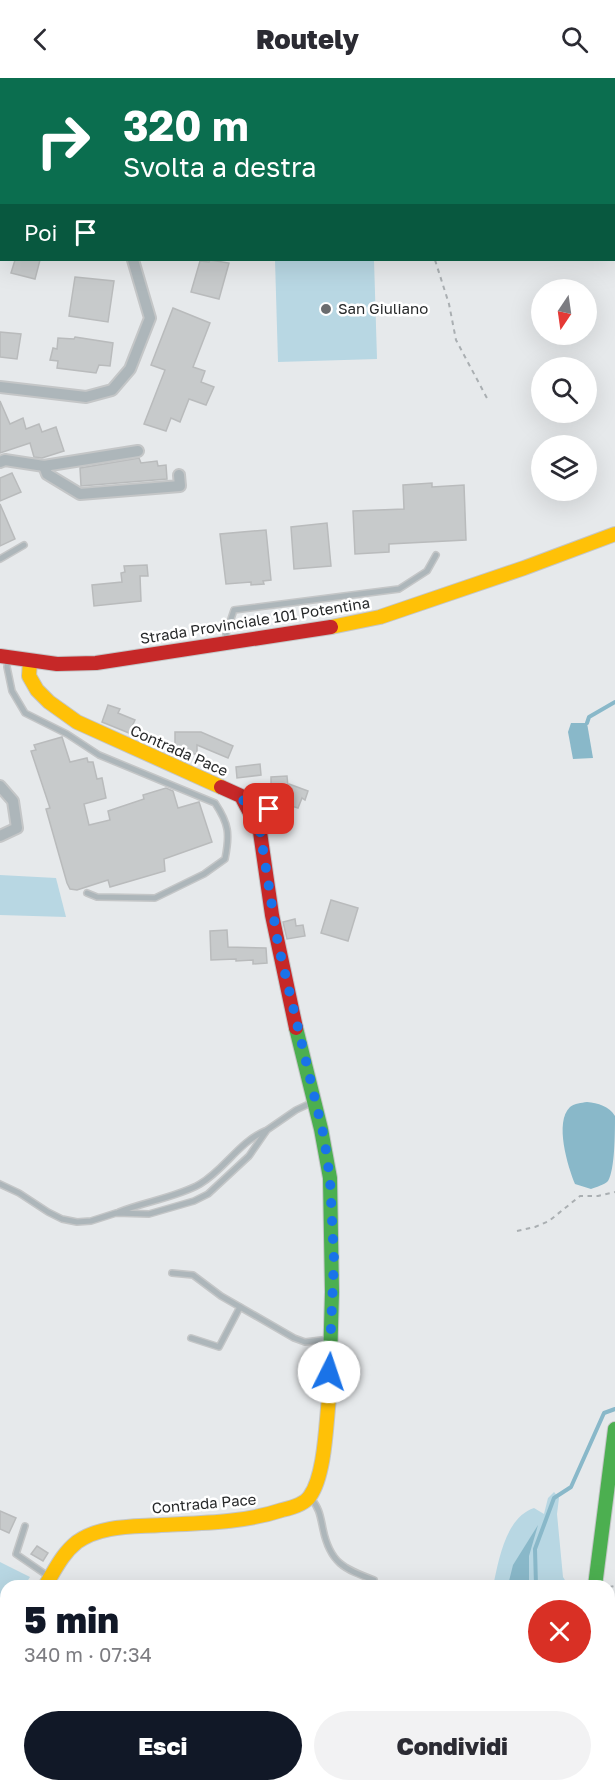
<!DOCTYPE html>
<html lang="it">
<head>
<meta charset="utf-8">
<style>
	:root { --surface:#fff; --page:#f2f2f3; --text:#2b2b33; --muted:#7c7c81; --accent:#111827 }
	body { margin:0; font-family:"Golos Text",sans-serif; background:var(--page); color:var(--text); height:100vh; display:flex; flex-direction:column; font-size:22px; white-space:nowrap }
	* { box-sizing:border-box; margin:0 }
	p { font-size:20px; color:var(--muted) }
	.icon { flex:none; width:33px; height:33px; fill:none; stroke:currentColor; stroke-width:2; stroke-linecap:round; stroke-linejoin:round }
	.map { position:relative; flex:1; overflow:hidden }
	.panel { position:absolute; left:0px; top:1502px; width:615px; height:212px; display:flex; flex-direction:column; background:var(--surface); border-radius:18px 18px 0 0; box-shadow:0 6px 24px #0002 }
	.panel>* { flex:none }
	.banner { position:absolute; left:0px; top:0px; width:615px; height:183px; box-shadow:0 6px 24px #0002; background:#0b6e4f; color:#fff; overflow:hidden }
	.needle { width:39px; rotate:193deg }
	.tools { position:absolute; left:531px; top:201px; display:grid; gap:12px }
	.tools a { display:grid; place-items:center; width:66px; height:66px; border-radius:50%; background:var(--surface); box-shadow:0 6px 24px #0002; font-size:30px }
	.pin { position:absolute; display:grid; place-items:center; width:51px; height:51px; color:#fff; margin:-26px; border-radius:12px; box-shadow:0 3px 9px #0006 }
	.me { position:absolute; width:66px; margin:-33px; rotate:4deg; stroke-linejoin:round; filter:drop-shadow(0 0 4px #0008) }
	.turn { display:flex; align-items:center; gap:21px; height:126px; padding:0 24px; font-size:27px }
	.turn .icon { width:78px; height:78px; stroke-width:2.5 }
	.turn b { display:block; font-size:42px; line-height:51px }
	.then { display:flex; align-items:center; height:57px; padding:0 24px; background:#0003; gap:12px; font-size:22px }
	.round { display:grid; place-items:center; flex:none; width:63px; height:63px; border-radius:32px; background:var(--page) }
	.head { display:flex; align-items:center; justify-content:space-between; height:102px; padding:0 24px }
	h1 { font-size:36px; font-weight:800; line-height:45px; color:var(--accent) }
	.primary-button { display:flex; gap:12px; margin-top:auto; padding:12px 24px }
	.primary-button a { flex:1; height:69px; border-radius:36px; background:var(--accent); color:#fff; font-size:24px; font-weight:800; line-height:69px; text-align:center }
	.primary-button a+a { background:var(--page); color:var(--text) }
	header { display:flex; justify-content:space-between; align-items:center; height:78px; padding:0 24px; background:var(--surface); font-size:27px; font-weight:800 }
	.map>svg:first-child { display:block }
	.green { fill:#b8d7e3 }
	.water { fill:#89b8c9 }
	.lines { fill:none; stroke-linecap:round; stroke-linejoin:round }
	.stream { stroke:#89b8c9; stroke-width:4 }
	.building { fill:#c7cacb; stroke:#b9bbbc; stroke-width:1.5 }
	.lane-casing { stroke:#c4c6c7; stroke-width:8 }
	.street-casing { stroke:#c4c6c7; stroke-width:14 }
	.fast-casing { stroke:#c4c6c7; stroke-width:16 }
	.slow-casing { stroke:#c4c6c7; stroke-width:16 }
	.jam-casing { stroke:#c4c6c7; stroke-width:16 }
	.path { stroke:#aaafb2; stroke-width:2; stroke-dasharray:4.5 4.5; stroke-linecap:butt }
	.lane { stroke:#adb6ba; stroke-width:5 }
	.street { stroke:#adb6ba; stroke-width:10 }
	.fast { stroke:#4caf50; stroke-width:14 }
	.slow { stroke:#ffc107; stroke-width:14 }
	.jam { stroke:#c62828; stroke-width:14 }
	.route { stroke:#1a73e8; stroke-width:10; stroke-dasharray:0 18 }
	.poi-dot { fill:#6a6c6e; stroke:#fff; stroke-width:2 }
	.labels { text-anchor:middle; stroke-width:5; stroke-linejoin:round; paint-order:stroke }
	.poi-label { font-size:15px; fill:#27292a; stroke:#fff; text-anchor:start }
	.street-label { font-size:15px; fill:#27292a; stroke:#fff }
</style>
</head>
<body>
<header><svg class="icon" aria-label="back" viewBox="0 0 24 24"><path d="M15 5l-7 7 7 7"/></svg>Routely<svg class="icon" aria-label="search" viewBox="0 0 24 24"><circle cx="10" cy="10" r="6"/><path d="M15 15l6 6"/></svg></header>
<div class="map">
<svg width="615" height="1712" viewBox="0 0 615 1712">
	<rect width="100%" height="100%" fill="#e6e9eb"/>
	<g class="green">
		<polygon points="275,182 374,182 377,281 278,284"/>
		<polygon points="0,797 56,800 66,839 0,837"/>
		<path d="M554 1414 559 1420 557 1436 563 1499 568 1507 493 1508C499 1482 505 1440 534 1430L544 1436 548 1420Z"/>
		<polygon points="0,1484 30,1499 25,1507 6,1508 6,1545 0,1557"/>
		<polygon points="308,1707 427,1707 407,1712 316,1712"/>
	</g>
	<g class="water">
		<polygon points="571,645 587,645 593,680 573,681 568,654"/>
		<path d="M587 1024C598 1025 609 1028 615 1038 615 1054 615 1092 608 1103 604 1107 596 1109 591 1111L575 1106C568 1089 554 1044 570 1029 575 1025 581 1025 587 1024Z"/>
		<polygon points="538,1447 529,1478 529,1507 508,1507 513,1487"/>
	</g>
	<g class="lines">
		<g class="stream">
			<polyline points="564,1 579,2"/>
			<polyline points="614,4 615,4"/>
			<polyline points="587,645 589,639 615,624"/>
			<polyline points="536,1508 535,1471 554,1420 571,1409 604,1335 615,1331"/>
			<polyline points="0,1615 6,1625"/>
			<polyline points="94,1707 102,1712"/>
			<polyline points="320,1707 330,1712"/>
			<polyline points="3,1712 6,1706"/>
			<polyline points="163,1712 172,1707"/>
			<polyline points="383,1712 403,1707"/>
		</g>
	</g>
	<g class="building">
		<polygon points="15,182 40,182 35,201 11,195"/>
		<polygon points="210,182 229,185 219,221 191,214 200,183 209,184"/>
		<polygon points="75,199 114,203 108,244 69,238"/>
		<polygon points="173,230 210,245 193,289 205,293 201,304 214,309 206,327 189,321 180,344 171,340 166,353 144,346 165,292 151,287"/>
		<polygon points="0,254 21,256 17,281 0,279"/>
		<polygon points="75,259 113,265 110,288 99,287 96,295 57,290 58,283 50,282 53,270 57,271 58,260 74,261"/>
		<polygon points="0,323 10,346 23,340 26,351 39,346 42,354 56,349 64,373 42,380 34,379 30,365 0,375"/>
		<polygon points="139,380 141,385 157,383 158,388 166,387 167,401 81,408 80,390"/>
		<polygon points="12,395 21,414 0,423 0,400"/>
		<polygon points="432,405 432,409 464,407 466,462 389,466 389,474 355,476 353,433 404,431 403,407"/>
		<polygon points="0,426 15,461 0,468"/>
		<polygon points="327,445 331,488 294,491 291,449"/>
		<polygon points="266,452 271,502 263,503 264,506 251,507 251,504 226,506 220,456"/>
		<polygon points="147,487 148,498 140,498 141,523 94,528 92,507 122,504 121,495 125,494 124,488"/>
		<polygon points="108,627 120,631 118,635 135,642 129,655 102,644"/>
		<polygon points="175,654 201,654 233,668 228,680 197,667 197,676 175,676"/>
		<polygon points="62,659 70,684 87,680 88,684 93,684 97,701 102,700 106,720 84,726 89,747 110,742 108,733 144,721 143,717 166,710 173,713 178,730 199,724 212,764 164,781 165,793 110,809 108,802 77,812 70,811 67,805 46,731 50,730 31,673 36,672 34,667"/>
		<polygon points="260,686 261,697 237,700 236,689"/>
		<polygon points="287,698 288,709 271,709 271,699"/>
		<polygon points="289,706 308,713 305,722 302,720 298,730 282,725"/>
		<polygon points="331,822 358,830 348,863 321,855"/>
		<polygon points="295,841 296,848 303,847 305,858 287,861 283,844"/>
		<polygon points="227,852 228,869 266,870 267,885 253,886 253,882 236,883 236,881 211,882 210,853"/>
		<polygon points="0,1433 16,1440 9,1455 0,1451"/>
		<polygon points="37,1468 48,1475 43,1483 31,1476"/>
	</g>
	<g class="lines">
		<defs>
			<g id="lane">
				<polyline points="0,481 24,467"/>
				<polyline points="227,563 226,556 234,532 399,511 427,493 436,477"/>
				<path d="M8 581 7 589 12 613 25 635 67 656 99 677 215 725C229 746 230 756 225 781L204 796 155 820 97 819 87 815"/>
				<polyline points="248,721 269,731"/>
				<polyline points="0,1106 19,1115 48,1134 62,1141 77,1144 91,1143 116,1135 149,1136 194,1123 208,1116 249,1078 267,1052 296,1032 313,1024"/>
				<path d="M119 1134C143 1124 178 1119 200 1106 224 1092 239 1064 265 1053"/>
				<polyline points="172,1195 193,1197 221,1218 294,1260 305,1264 330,1261"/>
				<polyline points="191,1260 219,1269 240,1229"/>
				<path d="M311 1420C320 1432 320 1437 323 1451 330 1485 344 1491 374 1502"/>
				<polyline points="25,1448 16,1476 48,1498"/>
			</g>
			<g id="street">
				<polyline points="81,0 82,2"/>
				<polyline points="0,126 2,135"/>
				<polyline points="0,165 2,154"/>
				<polyline points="0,309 86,319 112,312 130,291 150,240 133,182"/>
				<polyline points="0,384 5,382 44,388 138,373"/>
				<polyline points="44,388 47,396 80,416 180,408 179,397"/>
				<polyline points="0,708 13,723 17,750 0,758"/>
				<polyline points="0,1583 6,1576"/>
				<polyline points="0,1596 6,1605"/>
				<polyline points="116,1707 124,1712"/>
			</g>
			<g id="fast">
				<polyline points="296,950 321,1051 330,1100 332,1214 329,1320"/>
				<polyline points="595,1508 615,1351"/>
			</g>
			<g id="slow">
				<polyline points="331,549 380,539 524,490 615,456"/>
				<polyline points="30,583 29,598 37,612 49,624 77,644 221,709"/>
				<path d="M45 1508C55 1492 62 1476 77 1464 101 1447 132 1449 161 1447 201 1445 243 1445 282 1432 291 1430 305 1426 310 1418 325 1397 326 1346 329 1320"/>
				<polyline points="569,1712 570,1707"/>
			</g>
			<g id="jam">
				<polyline points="0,578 57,586 96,585 331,549"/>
				<polyline points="221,709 241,718 260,754 272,837 296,950"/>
			</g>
		</defs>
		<use href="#lane" class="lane-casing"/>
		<use href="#street" class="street-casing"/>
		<use href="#fast" class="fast-casing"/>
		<use href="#slow" class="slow-casing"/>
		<use href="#jam" class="jam-casing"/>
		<g class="path">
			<polyline points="512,0 522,2"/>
			<polyline points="546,2 547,0"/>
			<polyline points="614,20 615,24"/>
			<polyline points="614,39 615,38"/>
			<polyline points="435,182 449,226 456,262 488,322"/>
			<polyline points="517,1153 535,1149 549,1143 580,1118 598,1118 615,1114"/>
			<polyline points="609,1509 615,1508"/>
			<polyline points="0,1641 6,1648"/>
		</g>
		<use href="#lane" class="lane"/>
		<use href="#street" class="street"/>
		<use href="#fast" class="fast"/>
		<use href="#slow" class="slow"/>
		<use href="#jam" class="jam"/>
	</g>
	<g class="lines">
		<polyline class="route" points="269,731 241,718 260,753 278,866 324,1059 330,1101 334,1182 329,1294"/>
	</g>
	<circle class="poi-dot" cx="326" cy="231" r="6"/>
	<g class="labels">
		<g class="poi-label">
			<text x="338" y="236">San Giuliano</text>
		</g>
		<g class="street-label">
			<text transform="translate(255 543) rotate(-9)" y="5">Strada Provinciale 101 Potentina</text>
			<text transform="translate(179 673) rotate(24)" y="5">Contrada Pace</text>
			<text transform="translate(204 1426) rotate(-5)" y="5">Contrada Pace</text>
		</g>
	</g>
</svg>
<div class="tools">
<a><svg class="needle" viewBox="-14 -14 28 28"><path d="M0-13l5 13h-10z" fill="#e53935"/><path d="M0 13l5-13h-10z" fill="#7c7c81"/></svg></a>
<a><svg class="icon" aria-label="search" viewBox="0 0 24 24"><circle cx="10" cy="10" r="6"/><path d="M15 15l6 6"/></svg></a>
<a><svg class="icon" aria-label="layers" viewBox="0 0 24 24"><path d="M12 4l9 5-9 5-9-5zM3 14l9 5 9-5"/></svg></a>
</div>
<div class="pin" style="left:269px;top:731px;background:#d93025"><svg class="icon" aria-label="arrive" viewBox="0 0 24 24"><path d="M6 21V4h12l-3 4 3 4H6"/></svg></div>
<svg class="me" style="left:329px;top:1294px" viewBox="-20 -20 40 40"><circle r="19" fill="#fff"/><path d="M0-13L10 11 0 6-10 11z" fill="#1a73e8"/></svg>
<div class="banner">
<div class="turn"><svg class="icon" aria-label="right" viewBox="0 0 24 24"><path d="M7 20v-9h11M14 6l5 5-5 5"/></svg><div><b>320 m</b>Svolta a destra</div></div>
<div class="then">Poi<svg class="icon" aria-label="arrive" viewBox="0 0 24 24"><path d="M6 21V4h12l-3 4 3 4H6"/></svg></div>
</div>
<section class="panel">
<div class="head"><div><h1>5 min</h1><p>340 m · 07:34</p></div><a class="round" style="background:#d93025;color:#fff"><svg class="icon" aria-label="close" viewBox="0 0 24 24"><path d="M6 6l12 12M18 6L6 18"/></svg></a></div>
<div class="primary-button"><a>Esci</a><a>Condividi</a></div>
</section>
</div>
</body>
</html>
